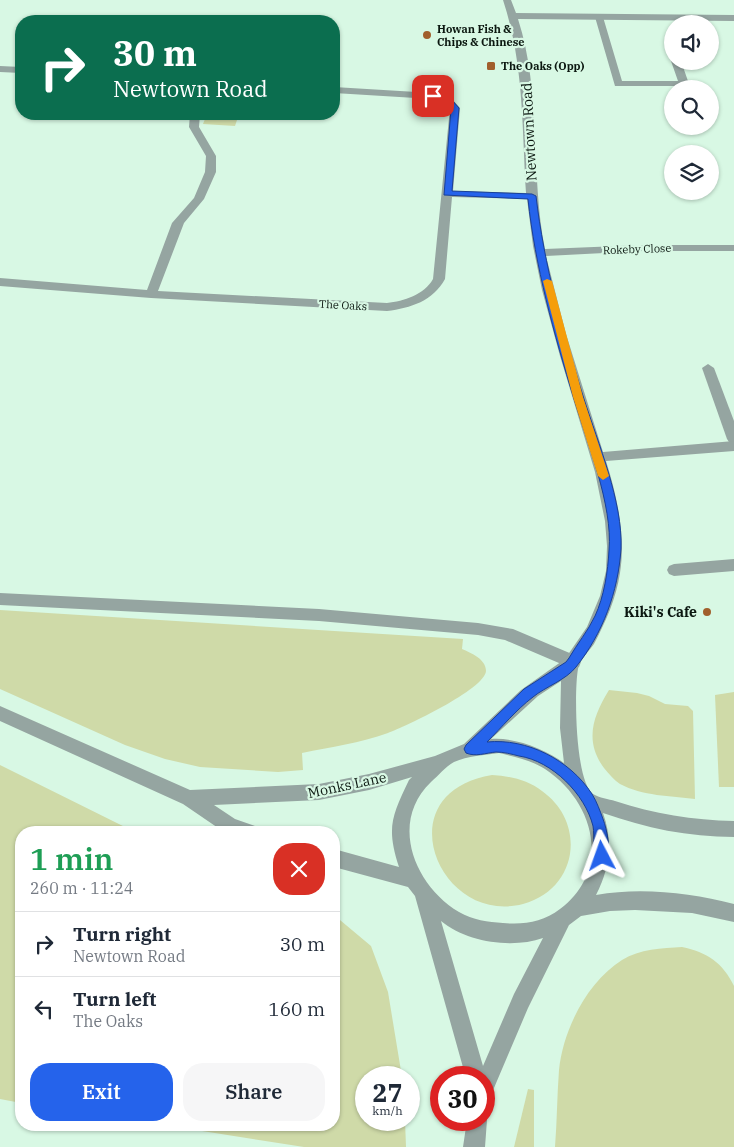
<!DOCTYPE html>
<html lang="en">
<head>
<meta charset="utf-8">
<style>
	:root { --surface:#fff; --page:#f6f6f7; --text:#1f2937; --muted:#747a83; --line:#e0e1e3; --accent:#2563eb }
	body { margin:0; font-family:"IBM Plex Serif",serif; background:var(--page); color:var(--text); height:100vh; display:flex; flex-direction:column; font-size:19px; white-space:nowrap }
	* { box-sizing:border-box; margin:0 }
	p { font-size:16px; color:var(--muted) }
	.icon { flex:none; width:28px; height:28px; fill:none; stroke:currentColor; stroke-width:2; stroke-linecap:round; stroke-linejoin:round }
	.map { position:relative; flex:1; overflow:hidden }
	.details { position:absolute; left:15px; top:826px; width:325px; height:305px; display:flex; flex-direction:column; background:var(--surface); border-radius:20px; box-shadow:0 1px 4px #0004 }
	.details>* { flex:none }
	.banner { position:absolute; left:15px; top:15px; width:325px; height:105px; border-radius:20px; box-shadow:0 1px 4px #0004; background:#0b6e4f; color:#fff; overflow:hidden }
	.controls { position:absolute; left:664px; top:15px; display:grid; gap:10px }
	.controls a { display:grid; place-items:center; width:55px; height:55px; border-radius:50%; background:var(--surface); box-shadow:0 1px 4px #0004; font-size:25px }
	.speed { position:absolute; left:355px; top:1066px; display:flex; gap:10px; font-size:25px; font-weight:700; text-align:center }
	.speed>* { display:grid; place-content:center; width:65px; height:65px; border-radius:50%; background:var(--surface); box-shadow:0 1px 4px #0004; line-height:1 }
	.speed small { font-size:12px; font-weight:400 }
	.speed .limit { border:8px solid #d22; background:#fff; color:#111 }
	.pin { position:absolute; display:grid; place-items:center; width:42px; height:42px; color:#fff; margin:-21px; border-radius:10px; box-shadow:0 2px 8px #0006 }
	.me { position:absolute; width:55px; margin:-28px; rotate:356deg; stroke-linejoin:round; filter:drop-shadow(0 0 4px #0008) }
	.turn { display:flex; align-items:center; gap:18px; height:105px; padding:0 15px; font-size:22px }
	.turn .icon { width:65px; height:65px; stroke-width:2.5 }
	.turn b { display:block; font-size:35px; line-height:42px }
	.round { display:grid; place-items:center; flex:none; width:52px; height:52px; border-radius:20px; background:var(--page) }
	.overview { display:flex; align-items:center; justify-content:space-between; height:85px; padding:0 15px }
	h1 { font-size:30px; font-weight:600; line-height:38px; color:#1e9e55 }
	.button { display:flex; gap:10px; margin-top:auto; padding:10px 15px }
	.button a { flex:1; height:58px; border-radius:20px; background:var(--accent); color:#fff; font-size:20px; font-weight:600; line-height:58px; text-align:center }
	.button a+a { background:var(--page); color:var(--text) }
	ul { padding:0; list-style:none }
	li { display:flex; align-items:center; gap:15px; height:65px; padding:0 15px; border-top:1px solid var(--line) }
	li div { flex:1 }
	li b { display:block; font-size:19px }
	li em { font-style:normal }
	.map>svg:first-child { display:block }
	.green { fill:#cfdaa8 }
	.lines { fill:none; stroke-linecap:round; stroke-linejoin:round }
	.lane { fill:#95a5a1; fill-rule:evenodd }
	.street { fill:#95a5a1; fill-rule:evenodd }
	.route { fill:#2563eb; stroke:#184099 }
	.slow { fill:#f59e0b }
	.poi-dot { fill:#a15f2c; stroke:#d8f8e4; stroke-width:2 }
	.labels { text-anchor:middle; stroke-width:4.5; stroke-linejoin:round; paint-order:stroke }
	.far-poi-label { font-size:11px; font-weight:bold; fill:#0b1710; stroke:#d8f8e4; text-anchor:start }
	.far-street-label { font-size:11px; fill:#0b1710; stroke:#d8f8e4 }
	.street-label { font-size:14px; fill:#0b1710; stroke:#d8f8e4 }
	.poi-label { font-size:14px; font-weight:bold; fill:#0b1710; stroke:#d8f8e4; text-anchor:end }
</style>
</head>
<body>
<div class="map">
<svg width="734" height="1147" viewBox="0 0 734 1147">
	<rect width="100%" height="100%" fill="#d8f8e4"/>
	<g class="green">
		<polygon points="207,114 239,114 235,126 203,124"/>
		<path d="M0 610 463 639 462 649C471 653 486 659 486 671 485 689 405 727 388 733 360 743 331 747 302 753L303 770 278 772 200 767 165 759 125 745 0 689Z"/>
		<path d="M609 690 637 693 649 696 665 704 688 706 693 711 695 799C671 796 642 796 620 784 614 780 609 774 604 768 584 741 593 716 609 690Z"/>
		<polygon points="734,692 734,787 719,787 715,695"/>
		<polygon points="0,765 135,832 21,832 21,1103 0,1099"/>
		<path d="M492 775C510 776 528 780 542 791 587 823 578 889 523 904 439 926 384 793 492 775Z"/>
		<polygon points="334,915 371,946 388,992 402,1077 366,1078 366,1120 405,1120 406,1147 304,1147 164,1125 334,1125"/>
		<path d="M682 947C707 952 723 963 734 986V1147H555C557 1122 557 1096 559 1070 563 1030 587 982 622 960 640 949 662 948 682 947Z"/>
		<polygon points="528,1089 534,1090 534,1147 514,1147"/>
	</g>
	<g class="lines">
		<g class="lane">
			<polygon points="599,14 603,17 622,81 678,81 671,61 672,59 672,61 681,61 689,84 687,86 615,86 595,17"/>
			<polygon points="708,364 714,368 734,421 734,444 729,442 727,439 702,368"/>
			<polygon points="734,559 734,571 674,576 669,574 667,570 669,566 674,564"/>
			<polygon points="0,593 319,609 478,623 513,629 579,657 581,662 579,667 573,669 505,640 478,635 319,621 0,605"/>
		</g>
		<g class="street">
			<path d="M503 0H511L516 13 734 15V21L518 19C542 93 530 174 545 249L643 245H734V251H643L546 256 566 334 603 452 734 441V451L606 461C617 496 626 536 620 573 616 599 606 621 594 644 589 651 579 661 578 669 574 691 575 781 593 794 599 798 609 799 615 801 654 814 693 820 734 821V837C688 837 646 828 603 813 613 841 610 868 596 895 642 887 690 893 734 904V922L692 913 635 910 610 911 581 916 569 925 528 1008 491 1095 484 1098V1078H466L415 896 408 887 334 867V849L399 867C386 827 392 816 409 780L412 777 369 790 319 800 214 805 235 819 255 826 258 832H224L183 804 0 721V706L190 790 319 784 369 774 435 756 464 744 521 690 565 659 587 627 600 596 606 571 607 546 605 521 595 472 560 356 542 290 533 246 527 199 452 197 445 279C433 301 411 308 387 311L151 298 0 286V278L147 290 172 223 194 198 205 172 206 156 189 127 190 114H200L199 127 216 156V172L204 199 184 223 158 291 387 303C404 301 424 295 433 279L450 108 446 103 432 99 334 93V87L433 93 452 99 460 108 453 191 526 193C522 126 524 64 503 0ZM561 681 560 728 564 763C545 749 515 737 491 739L538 696ZM499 753C515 757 531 760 545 769 595 802 612 870 560 909 543 922 524 925 503 923 488 922 473 920 459 912 414 885 389 822 431 782 439 775 445 767 454 762 468 756 484 755 499 753ZM441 921C466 942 512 949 543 938L514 994 483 1066Z"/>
			<polygon points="0,66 21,67 21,73 0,72"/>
			<polygon points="484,1112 487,1120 485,1147 463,1147 467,1120 484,1120"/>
		</g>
	</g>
	<path class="route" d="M431 94 451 99 459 108 452 191 532 194 536 196C544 265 563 333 584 399 598 443 623 502 621 549 618 592 603 633 576 667 566 680 545 687 533 697 516 710 502 727 487 742 527 738 570 760 592 794 597 802 600 811 603 819 607 830 611 849 607 860L602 862 597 860C592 850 595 838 593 826 585 794 552 761 519 756 511 754 504 752 496 752 486 753 475 757 466 753L464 749 466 745 524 689 566 662 569 658C577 644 588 631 595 616 604 597 608 571 609 550 613 506 587 441 574 399 554 334 535 266 528 199L444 195 451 109 446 103 431 97Z"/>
	<polygon class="slow" points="547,279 552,281 583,397 609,476 603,480 598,476 573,397 543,281"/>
	<g class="poi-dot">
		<circle cx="427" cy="35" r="5"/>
		<rect x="486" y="61" width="10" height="10" rx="2.5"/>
		<circle cx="707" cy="612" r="5"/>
	</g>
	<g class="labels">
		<g class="far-poi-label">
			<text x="437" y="33">Howan Fish &amp;<tspan x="437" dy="13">Chips &amp; Chinese</tspan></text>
			<text x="501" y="70">The Oaks (Opp)</text>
		</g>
		<g class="far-street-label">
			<text transform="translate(637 249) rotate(-2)" y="4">Rokeby Close</text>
			<text transform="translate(343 305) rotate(3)" y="4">The Oaks</text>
		</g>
		<g class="street-label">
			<text transform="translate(529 132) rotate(-93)" y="5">Newtown Road</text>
			<text transform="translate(347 785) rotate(-12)" y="5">Monks Lane</text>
		</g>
		<g class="poi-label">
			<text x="697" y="617">Kiki's Cafe</text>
		</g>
	</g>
</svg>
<div class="controls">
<a><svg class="icon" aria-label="sound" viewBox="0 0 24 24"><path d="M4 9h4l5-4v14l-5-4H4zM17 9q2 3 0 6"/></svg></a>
<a><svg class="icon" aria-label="search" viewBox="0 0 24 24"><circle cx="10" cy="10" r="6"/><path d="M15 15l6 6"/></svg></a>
<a><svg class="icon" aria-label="layers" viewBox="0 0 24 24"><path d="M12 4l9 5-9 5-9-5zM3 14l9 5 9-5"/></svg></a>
</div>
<div class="speed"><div>27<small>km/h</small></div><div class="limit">30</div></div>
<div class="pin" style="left:433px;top:96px;background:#d93025"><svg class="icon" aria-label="arrive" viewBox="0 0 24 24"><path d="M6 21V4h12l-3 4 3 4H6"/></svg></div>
<svg class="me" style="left:602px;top:856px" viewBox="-20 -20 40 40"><path d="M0-17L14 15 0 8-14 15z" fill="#2563eb" stroke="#fff" stroke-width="4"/></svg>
<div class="banner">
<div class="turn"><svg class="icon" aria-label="right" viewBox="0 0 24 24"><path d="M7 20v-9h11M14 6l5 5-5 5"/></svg><div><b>30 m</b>Newtown Road</div></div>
</div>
<section class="details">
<div class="overview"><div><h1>1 min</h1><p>260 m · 11:24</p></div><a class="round" style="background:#d93025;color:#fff"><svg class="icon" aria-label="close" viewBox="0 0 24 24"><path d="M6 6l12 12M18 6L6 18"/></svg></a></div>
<ul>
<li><svg class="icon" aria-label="right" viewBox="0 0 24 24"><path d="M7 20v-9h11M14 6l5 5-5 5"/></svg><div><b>Turn right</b><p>Newtown Road</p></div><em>30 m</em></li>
<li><svg class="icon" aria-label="left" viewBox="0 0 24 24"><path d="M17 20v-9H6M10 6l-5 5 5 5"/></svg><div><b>Turn left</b><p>The Oaks</p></div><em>160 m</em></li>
</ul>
<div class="button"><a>Exit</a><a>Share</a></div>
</section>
</div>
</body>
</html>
